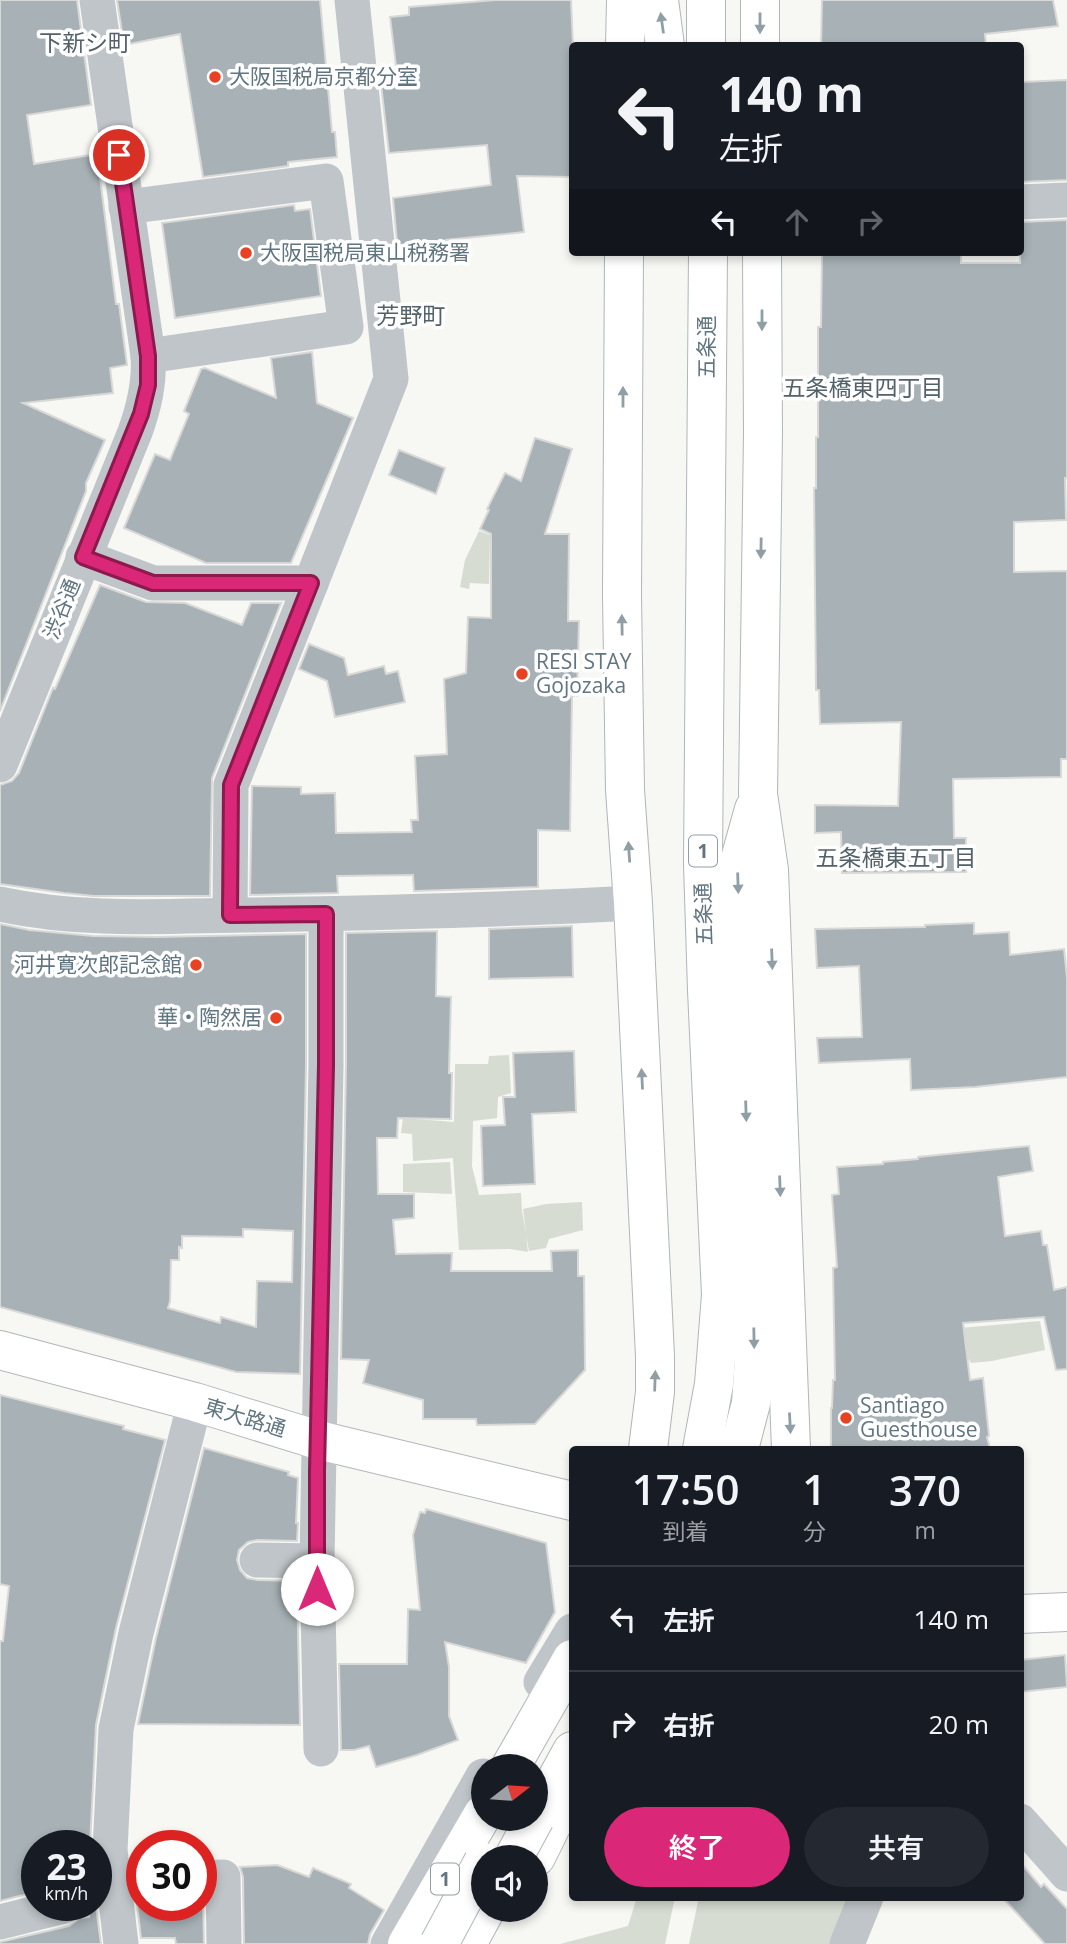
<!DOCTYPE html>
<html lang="ja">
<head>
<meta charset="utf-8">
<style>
	:root { --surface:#171b24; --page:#242831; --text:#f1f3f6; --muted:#9ea1a6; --line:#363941; --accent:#db2777 }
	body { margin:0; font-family:"Open Sans","Noto Sans JP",sans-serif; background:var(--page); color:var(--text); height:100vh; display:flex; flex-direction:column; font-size:26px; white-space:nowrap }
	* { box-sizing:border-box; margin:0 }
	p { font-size:23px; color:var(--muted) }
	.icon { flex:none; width:38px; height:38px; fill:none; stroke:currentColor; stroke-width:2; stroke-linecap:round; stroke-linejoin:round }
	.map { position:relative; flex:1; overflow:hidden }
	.details { position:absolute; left:569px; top:1446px; width:455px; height:455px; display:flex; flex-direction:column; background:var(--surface); border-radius:7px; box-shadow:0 4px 10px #0003 }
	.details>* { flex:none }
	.banner { position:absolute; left:569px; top:42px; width:455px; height:214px; border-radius:7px; box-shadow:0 4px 10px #0003; background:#171b24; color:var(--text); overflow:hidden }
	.needle { width:46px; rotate:73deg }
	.tools { position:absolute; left:471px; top:1754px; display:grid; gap:14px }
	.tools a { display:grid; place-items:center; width:77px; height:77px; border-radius:50%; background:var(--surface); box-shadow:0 4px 10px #0003; font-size:35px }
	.speed { position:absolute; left:21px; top:1830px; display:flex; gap:14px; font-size:35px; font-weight:700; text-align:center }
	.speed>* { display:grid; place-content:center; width:91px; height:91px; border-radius:50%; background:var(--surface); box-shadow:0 4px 10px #0003; line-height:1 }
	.speed small { font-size:18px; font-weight:400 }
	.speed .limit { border:10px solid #d22; background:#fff; color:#111 }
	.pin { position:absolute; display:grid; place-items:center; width:60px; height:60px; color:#fff; margin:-30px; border:4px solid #fff; border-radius:50%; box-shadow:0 2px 7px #0007 }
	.me { position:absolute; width:77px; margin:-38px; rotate:0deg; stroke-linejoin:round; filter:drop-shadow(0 0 5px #0008) }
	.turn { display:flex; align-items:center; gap:24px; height:147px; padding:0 35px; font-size:32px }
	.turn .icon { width:91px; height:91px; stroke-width:2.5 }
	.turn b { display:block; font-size:49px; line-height:60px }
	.lanes { display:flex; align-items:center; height:66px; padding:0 35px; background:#0003; justify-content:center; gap:35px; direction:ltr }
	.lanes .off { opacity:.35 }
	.eta { display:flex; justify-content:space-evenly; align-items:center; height:119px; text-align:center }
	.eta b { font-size:42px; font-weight:600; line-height:49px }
	.cta { display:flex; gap:14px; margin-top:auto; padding:14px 35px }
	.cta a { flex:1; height:80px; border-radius:42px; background:var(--accent); color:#fff; font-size:28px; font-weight:600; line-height:80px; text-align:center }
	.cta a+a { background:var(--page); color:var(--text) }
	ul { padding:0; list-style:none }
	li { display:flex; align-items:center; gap:21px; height:105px; padding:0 35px; border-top:2px solid var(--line) }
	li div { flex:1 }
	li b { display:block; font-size:26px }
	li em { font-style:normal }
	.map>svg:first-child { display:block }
	.green { fill:#d7dcd3 }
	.building { fill:#a7b1b6; stroke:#d8d8d6; stroke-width:2; fill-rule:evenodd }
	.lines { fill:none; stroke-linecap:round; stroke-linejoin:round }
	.major-casing { stroke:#b1b7ba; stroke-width:40 }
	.highway-casing { stroke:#b0b6b9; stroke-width:40 }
	.minor { stroke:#bfc5c8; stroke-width:35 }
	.major { stroke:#fff; stroke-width:38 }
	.highway { stroke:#fff; stroke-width:38 }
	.highway-bridge-casing { stroke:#b0b6b9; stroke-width:40; stroke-linecap:butt }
	.highway-bridge { stroke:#fff; stroke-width:38 }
	.oneway { fill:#909ea6 }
	.route-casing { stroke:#8e194d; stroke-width:18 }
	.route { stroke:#db2777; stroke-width:12 }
	.poi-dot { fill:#e84222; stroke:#fff; stroke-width:2.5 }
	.labels { text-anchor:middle; stroke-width:7; stroke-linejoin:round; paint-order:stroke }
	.shield { fill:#fff; stroke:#909ea6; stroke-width:2 }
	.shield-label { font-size:19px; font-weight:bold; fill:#617580 }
	.poi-label { font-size:21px; fill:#617580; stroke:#fff; text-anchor:start }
	.street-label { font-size:21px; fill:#617580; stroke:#fff }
	.neighbourhood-label { font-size:23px; fill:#53626a; stroke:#fff }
</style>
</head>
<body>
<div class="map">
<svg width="1067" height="1944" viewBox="0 0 1067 1944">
	<rect width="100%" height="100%" fill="#f7f7f4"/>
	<g class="green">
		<polygon points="479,531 490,535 489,584 470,583 469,589 460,587 465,560"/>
		<polygon points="509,1055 511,1093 498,1097 497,1118 473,1121 472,1166 479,1195 521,1193 522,1211 526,1233 523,1209 546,1204 582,1202 583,1230 549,1239 546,1248 529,1251 526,1235 528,1252 510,1249 459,1250 453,1158 413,1161 412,1134 401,1133 403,1118 454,1122 455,1064 488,1064 489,1056"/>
		<polygon points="450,1162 452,1194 403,1192 403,1164"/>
		<polygon points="1040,1321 1045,1350 992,1361 971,1363 948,1329"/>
		<polygon points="637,1897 675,1897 665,1944 560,1944 628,1926"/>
		<polygon points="699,1897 850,1897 832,1944 689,1944"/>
	</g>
	<g class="building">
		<polygon points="0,0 77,0 91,105 27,115 34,164 97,154 116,304 119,304 127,365 110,368 113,393 23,403 105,440 86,483 86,491 0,711"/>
		<polygon points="117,0 320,0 332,132 335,132 337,157 288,162 288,166 203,177 180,34 124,45"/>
		<polygon points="496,0 571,0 573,46 572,177 517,176 524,232 446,240 447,248 398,253 393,198 491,185 487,145 389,153 381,84 398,82 390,17 409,15 409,7"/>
		<polygon points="822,0 1053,0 1058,26 985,34 986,46 821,46"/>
		<polygon points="1067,80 1067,180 1020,182 1020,115 1023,115 1021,82"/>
		<polygon points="294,205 295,211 310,209 321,296 175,318 162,223"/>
		<polygon points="1067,220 1067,478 1065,478 1066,520 1014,522 1014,572 1067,571 1067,759 1061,759 1061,777 953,779 954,838 966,838 966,872 842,873 841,832 815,833 815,805 898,806 901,722 820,724 819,690 816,690 814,488 816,488 816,437 818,437 818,327 821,327 822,252 961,252 961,263 1020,263 1020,222"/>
		<polygon points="312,352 317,403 353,418 291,563 206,563 124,528 155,454 170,460 189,414 184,411 201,369 205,368 276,398 271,358"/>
		<polygon points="535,438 572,449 545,534 569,534 568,621 579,621 577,696 572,696 570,831 538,830 538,887 414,891 413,875 337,876 338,893 250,895 252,786 301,787 301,794 335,793 336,833 412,832 411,820 418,820 415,756 447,754 444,679 466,673 468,617 491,618 491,534 480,529 489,510 487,509 505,473 521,481"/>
		<polygon points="399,450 445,468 436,494 389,475"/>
		<polygon points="100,585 146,602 185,603 242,625 251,603 281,603 212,778 210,896 94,896 64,893 0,884 0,785 12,781 19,773 53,688 55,689"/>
		<polygon points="309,644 344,658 348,675 384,666 386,674 398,671 405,702 335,717 327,681 299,669"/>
		<polygon points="974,923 974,934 1009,932 1010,955 1064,949 1067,978 1067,1077 975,1087 911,1090 910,1059 819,1063 817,1038 862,1037 859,966 817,968 815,929 925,927 925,925"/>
		<path d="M0 924 29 930 93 936 156 937 306 934V1065L300 1374 236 1372 0 1307ZM243 1229 293 1231 292 1282 257 1281 256 1327 221 1317 220 1323 168 1308 170 1301 171 1260H179V1247L182 1248V1236L243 1237Z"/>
		<polygon points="572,926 573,977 489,979 489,929"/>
		<polygon points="437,931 436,996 451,997 449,1073 452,1073 451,1119 398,1118 397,1138 377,1138 378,1194 414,1194 414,1218 393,1220 396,1254 452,1253 451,1271 552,1271 551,1251 578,1250 578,1276 584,1276 585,1370 535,1424 477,1425 476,1419 423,1419 423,1400 363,1383 369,1360 341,1359 346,1065 346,933"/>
		<polygon points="574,1051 576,1112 532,1114 535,1184 483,1186 481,1126 505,1125 503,1097 515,1097 513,1053"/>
		<polygon points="1029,1146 1033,1171 998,1177 1005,1236 1041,1231 1043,1245 1047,1245 1054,1290 1067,1287 1067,1369 1056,1370 1044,1317 963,1323 970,1380 983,1378 989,1436 987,1437 990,1449 831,1449 831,1408 832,1408 833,1380 835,1380 833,1268 837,1267 832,1195 839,1194 837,1167 883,1164 883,1162 918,1159 918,1157"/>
		<polygon points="0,1395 124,1426 123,1429 165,1440 116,1628 96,1725 90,1846 37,1846 37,1848 34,1848 35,1892 0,1901 0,1641 3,1641 9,1586 0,1584"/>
		<polygon points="204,1448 289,1472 288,1475 298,1478 296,1523 298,1523 297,1541 257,1540 248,1542 239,1550 237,1560 240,1570 247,1578 257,1580 297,1581 300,1725 138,1724 156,1638"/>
		<polygon points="426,1509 546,1543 555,1612 526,1663 445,1642 449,1667 449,1716 458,1740 417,1755 376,1767 369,1746 354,1750 341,1750 339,1664 407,1664 408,1609 420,1610 413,1535 420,1512 425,1513"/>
		<polygon points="1065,1655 1067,1687 1020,1692 1020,1660"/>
		<polygon points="1020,1862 1041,1887 1044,1884 1067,1909 1067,1944 1045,1944 1002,1897 1020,1897"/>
		<polygon points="277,1865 309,1877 313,1868 351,1884 349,1888 384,1910 370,1934 368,1944 244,1944 243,1877 240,1867"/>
		<polygon points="135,1888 142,1888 142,1906 201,1906 201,1898 203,1898 204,1944 176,1944 175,1938 141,1938"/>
		<polygon points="88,1906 96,1906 101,1944 0,1944 0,1942 69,1926 80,1918 89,1917"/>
	</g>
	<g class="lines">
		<defs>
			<g id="major">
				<polyline points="0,1350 195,1402 318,1440 572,1501"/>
				<polyline points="1020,1614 1067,1612"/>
			</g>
			<g id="highway">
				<polyline points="659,0 665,46"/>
				<polyline points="706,0 706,46"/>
				<polyline points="760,0 760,46"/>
				<polyline points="625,46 626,0"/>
				<polyline points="624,252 622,595 625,790 633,903 655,1356 655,1392 648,1449"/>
				<polyline points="762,252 763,432 758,794 769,870 791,1449"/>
				<polyline points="702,1449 714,1384 721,1295 707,990 703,864 708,252"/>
				<polyline points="739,1449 751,1403 754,1359 737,870 754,809"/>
				<polyline points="511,1766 572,1659"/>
				<polyline points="543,1804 572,1751"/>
				<polyline points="536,1857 572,1784"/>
				<polyline points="407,1944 483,1814"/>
				<polyline points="467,1944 486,1909"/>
			</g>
		</defs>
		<use href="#major" class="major-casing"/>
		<use href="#highway" class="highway-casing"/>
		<g class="minor">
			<polyline points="1020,202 1067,200"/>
			<polyline points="126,207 326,181 346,327 148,356"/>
			<polyline points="83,557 153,583 311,583 231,785 230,915"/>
			<polyline points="311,583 391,379 352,0"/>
			<path d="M0 765 135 432C144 407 150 383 148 356L97 0"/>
			<path d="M0 904C83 922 166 916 249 915 377 913 505 910 633 903"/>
			<polyline points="257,1560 317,1561"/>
			<polyline points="541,1682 572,1631"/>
			<polyline points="321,1749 317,1561 326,1065 326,914"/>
			<polyline points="1020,1821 1067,1874"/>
			<polyline points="201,1878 223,1877 224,1944"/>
			<polyline points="0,1922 64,1906"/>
			<polyline points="121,1944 110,1850 116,1729 136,1633 195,1402"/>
			<polyline points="388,1944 483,1776"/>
			<polyline points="847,1944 866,1897"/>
		</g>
		<use href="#major" class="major"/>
		<use href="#highway" class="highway"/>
		<defs>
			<g id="highway-bridge">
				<polyline points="514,1857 535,1818"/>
				<polyline points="439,1944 483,1862"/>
			</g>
		</defs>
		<use href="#highway-bridge" class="highway-bridge-casing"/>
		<use href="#highway-bridge" class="highway-bridge"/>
	</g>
	<defs><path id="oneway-solid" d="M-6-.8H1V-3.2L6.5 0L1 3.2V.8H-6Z" transform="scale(1.75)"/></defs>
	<g class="oneway">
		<use href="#oneway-solid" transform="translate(662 23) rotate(-98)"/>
		<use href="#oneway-solid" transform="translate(760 23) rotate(90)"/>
		<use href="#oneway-solid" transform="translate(762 320) rotate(90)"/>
		<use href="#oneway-solid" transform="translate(623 397) rotate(-90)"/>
		<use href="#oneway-solid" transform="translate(761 548) rotate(91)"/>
		<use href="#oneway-solid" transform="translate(622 625) rotate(-91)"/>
		<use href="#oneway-solid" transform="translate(629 852) rotate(-94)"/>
		<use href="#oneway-solid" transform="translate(738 883) rotate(88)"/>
		<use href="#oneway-solid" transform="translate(772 959) rotate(88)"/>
		<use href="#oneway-solid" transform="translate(642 1079) rotate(-93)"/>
		<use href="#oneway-solid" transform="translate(746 1111) rotate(88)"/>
		<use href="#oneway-solid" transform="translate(780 1186) rotate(88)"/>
		<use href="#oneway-solid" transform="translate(754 1338) rotate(89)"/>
		<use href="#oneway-solid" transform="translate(655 1381) rotate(-88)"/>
		<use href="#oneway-solid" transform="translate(790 1423) rotate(87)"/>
	</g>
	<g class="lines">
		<defs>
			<polyline id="route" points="119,155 148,356 148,385 141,414 83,557 153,583 311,583 231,785 230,915 326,914 326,1065 317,1471 317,1589"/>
		</defs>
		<use href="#route" class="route-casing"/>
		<use href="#route" class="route"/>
	</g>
	<g class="poi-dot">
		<circle cx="215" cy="77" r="7"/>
		<circle cx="246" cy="253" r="7"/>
		<circle cx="522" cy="674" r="7"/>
		<circle cx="196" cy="965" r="7"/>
		<circle cx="276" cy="1018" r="7"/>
		<circle cx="846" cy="1418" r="7"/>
	</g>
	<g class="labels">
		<g class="shield">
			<rect x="689" y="835.5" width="28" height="31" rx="5"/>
			<rect x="431" y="1863.5" width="28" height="31" rx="5"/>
		</g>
		<g class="shield-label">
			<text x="703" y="858">1</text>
			<text x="445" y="1886">1</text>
		</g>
		<g class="poi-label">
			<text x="229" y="84">大阪国税局京都分室</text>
			<text x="260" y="260">大阪国税局東山税務署</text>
			<text x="536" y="669">RESI STAY<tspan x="536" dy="24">Gojozaka</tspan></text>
			<text x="182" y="972" text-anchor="end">河井寛次郎記念館</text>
			<text x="262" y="1025" text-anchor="end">華・陶然居</text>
			<text x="860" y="1413">Santiago<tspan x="860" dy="24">Guesthouse</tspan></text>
		</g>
		<g class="street-label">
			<text transform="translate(707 347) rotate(-90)" y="7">五条通</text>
			<text transform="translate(62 609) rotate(-68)" y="7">渋谷通</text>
			<text transform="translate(704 914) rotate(-92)" y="7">五条通</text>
			<text transform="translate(245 1418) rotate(17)" y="7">東大路通</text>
		</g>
		<g class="neighbourhood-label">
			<text x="85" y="51">下新シ町</text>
			<text x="411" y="324">芳野町</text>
			<text x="863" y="396">五条橋東四丁目</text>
			<text x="896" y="866">五条橋東五丁目</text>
		</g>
	</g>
</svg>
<div class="tools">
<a><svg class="needle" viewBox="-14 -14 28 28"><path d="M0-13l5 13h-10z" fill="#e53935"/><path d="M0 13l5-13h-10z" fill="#9ea1a6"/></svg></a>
<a><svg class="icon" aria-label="sound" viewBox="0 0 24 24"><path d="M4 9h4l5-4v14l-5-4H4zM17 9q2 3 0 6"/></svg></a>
</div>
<div class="speed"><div>23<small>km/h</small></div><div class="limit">30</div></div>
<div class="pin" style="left:119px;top:155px;background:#d93025"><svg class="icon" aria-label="arrive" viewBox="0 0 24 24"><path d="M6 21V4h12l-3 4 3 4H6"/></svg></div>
<svg class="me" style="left:317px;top:1589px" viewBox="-20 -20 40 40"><circle r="19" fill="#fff"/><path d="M0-13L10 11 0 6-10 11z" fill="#db2777"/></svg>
<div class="banner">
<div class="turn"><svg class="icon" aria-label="left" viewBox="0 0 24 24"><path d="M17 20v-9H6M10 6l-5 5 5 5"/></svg><div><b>140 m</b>左折</div></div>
<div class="lanes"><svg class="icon" aria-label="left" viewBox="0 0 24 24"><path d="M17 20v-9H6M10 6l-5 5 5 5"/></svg><svg class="icon off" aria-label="ahead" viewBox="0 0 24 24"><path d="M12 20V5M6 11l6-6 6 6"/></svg><svg class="icon off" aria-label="right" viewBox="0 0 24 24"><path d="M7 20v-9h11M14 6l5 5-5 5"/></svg></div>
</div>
<section class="details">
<div class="eta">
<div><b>17:50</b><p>到着</p></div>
<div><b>1</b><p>分</p></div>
<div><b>370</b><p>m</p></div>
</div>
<ul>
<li><svg class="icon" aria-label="left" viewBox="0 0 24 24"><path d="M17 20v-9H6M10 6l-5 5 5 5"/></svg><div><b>左折</b></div><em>140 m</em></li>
<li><svg class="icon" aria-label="right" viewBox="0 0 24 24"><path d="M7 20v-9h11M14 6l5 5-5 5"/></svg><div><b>右折</b></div><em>20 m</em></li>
</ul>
<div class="cta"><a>終了</a><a>共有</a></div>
</section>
</div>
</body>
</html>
